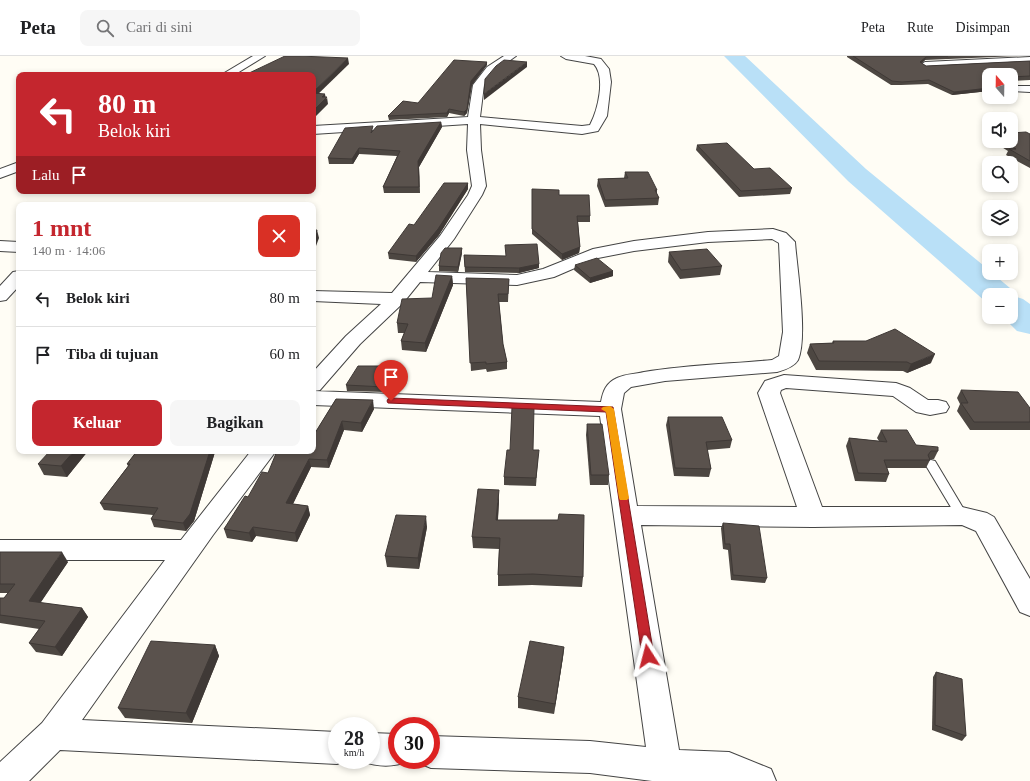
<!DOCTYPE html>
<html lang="id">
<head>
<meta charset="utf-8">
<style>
	:root { --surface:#fff; --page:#f6f6f6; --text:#202124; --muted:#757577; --line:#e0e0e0; --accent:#c4262e }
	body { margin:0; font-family:Georgia,serif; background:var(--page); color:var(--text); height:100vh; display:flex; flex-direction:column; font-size:15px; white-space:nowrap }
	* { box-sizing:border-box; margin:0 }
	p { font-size:13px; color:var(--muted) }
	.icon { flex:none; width:22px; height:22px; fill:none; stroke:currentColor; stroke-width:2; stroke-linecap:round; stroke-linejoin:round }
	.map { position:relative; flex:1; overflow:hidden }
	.details { position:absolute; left:16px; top:146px; width:300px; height:252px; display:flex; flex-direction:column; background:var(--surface); border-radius:8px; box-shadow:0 2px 6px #0003 }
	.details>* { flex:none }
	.banner { position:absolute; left:16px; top:16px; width:300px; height:122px; border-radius:8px; box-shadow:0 2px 6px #0003; background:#c4262e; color:#fff; overflow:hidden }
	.needle { width:26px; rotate:340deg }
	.controls { position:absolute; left:982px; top:12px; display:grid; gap:8px }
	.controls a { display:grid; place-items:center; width:36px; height:36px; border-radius:8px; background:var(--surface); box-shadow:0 2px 6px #0003; font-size:20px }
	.speed { position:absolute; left:328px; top:661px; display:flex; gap:8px; font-size:20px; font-weight:700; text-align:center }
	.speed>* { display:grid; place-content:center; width:52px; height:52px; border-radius:50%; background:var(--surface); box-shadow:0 2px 6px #0003; line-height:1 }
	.speed small { font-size:10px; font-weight:400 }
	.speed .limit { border:6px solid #d22; background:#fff; color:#111 }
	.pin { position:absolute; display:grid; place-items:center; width:34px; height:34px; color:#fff; margin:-41px -17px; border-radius:50% 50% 50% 0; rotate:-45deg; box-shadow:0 0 4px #0007 }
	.pin .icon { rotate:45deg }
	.me { position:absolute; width:44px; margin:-22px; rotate:351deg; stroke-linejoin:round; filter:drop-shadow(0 0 3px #0008) }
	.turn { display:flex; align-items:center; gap:14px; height:84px; padding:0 16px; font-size:18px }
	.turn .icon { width:52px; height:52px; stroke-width:2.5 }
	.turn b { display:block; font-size:28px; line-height:34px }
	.then { display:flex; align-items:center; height:38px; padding:0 16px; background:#0003; gap:8px; font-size:15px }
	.round { display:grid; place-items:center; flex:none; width:42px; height:42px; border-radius:8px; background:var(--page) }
	.head { display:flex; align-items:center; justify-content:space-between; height:68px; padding:0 16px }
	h1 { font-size:24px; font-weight:600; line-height:30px; color:var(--accent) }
	.action { display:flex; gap:8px; margin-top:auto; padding:8px 16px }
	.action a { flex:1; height:46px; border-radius:8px; background:var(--accent); color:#fff; font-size:16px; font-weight:600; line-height:46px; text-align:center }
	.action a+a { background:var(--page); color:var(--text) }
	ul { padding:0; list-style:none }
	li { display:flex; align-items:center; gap:12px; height:56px; padding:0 16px; border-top:1px solid var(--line) }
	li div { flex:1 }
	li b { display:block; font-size:15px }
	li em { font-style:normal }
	header { display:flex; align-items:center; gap:24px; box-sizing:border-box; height:56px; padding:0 20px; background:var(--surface); border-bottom:1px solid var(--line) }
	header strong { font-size:19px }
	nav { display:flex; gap:22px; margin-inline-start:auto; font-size:14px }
	.search { width:280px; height:36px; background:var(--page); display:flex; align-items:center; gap:10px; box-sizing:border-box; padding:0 14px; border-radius:8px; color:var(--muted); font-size:15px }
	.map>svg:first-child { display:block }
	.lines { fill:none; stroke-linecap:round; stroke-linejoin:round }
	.river { fill:#b9e0f7; fill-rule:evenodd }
	.service-casing { stroke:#444; stroke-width:2 }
	.minor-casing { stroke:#444; stroke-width:2 }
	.service { fill:#fff; fill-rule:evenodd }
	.minor { fill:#fff; fill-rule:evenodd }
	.wall { fill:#4d4742 }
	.shaded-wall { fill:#3f3936 }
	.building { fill:#5a524d; stroke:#3f3936 }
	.route { fill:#c4262e; stroke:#7f191e }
	.slow { fill:#f59e0b }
</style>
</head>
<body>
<header>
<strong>Peta</strong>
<div class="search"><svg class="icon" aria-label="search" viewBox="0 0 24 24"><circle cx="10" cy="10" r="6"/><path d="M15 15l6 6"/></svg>Cari di sini</div>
<nav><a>Peta</a><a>Rute</a><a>Disimpan</a></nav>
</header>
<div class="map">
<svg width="1030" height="725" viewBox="0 0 1030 725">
	<rect width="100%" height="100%" fill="#fffdf5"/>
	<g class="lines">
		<polygon class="river" points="724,0 745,0 866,113 989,214 989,217 992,217 1010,232 1015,239 1014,240 1023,243 1030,248 1030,278 1017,275 1003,261 1011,261 1011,239 989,239 989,247 986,246 848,125"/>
		<defs>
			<polygon id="service" points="931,404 935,405 966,457 968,460 966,463 962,465 958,463 925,408 927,405"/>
			<g id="minor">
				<polygon points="253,0 265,0 234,19 221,19"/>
				<path d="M504 0H516L495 15 484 29 480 61 582 70 590 69C598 54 606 21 594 8L566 3 561 0H585L601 3 609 13 611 26 607 60 598 75 582 78 480 68 481 94 486 130 482 139 454 183 428 216 517 219 543 213 593 193 634 185 708 176 773 173 786 177 795 186C797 213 808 281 798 304 794 311 784 314 777 316L665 325 631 331 624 337 621 353 637 450 797 451 758 337 765 325 784 319 896 327 910 332 928 344H938L946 346 949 351 946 356 930 359 916 356 893 340 786 332 781 334 780 337 822 451H962L987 457 994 461 1030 523V560L1020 556 976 475 962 469 813 471 641 469 679 694 729 696 771 713 776 725H652L590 717 431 712 419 707 418 704H431V680L590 685 646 691 600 360 313 349V316L346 280 381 248 313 245V235L392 237 440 180 468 139 472 130 467 94 468 68 313 78V70L468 61 473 29 487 11ZM772 183 779 187 783 276 779 300 772 304C729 308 686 309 644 316 636 318 625 318 617 322 606 327 603 335 601 346L314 335 320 334 360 288 403 247 420 226 517 229 554 221 598 202 634 195 708 186Z"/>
				<polygon points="1030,1 1030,7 925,12 920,9 925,6"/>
				<polygon points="1015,30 1030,30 1030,36 1011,35 1011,31"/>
				<polygon points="19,106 19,115 0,122 0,113"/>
				<polygon points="0,185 19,186 19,196 0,195"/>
				<polygon points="19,215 19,230 6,244 0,245 0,230 13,216"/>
				<polygon points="251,395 276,395 213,479 82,664 337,676 337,704 347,704 337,708 60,694 29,725 0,725 0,706 42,667 165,504 0,504 0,484 181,484"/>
				<path d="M371 677 397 678V704H409V705C392 712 376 711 359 704H371Z"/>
			</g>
		</defs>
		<use href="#service" class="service-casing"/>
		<use href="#minor" class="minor-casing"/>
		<use href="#service" class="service"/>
		<use href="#minor" class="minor"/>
	</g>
	<g class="wall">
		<polygon points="847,0 1019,0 925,4 922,7 926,10 1030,5 1030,24 1011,25 1011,19 989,19 989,35 952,39 928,28 901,29 891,29 847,1"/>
		<polygon points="487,9 472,29 467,57 464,60 449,57 447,61 389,64 388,60 418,47"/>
		<polygon points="441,66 442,71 419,111 420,137 384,137 383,131 397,100 359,98 353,108 329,108 328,102 374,74"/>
		<polygon points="1030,78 1030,112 1006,99 1008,95 992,85 1011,85"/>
		<polygon points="697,89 754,113 792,132 790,138 739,141 696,94"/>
		<polygon points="625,116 657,134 657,138 659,142 658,149 605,151 597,130 598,123 624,122"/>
		<polygon points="468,127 468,133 439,179 416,206 389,203 388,197 414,169"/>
		<polygon points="532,133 559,139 590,160 590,166 578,166 580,191 579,197 562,204 532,178"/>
		<polygon points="669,196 722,210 720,219 680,223 668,206"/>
		<polygon points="462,197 458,216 439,215 439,210"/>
		<polygon points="464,199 539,208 539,212 519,217 465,216"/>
		<polygon points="575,209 613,215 613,220 590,227 574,214"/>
		<polygon points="452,220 453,229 426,296 402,294 401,285 404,277 398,277 397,267 432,242"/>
		<polygon points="466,222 509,223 508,246 499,246 503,288 507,306 507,313 487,316 486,313 471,315"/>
		<polygon points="833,285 931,307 907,317 903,315 816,314 807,297 810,288 832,287"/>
		<polygon points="392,315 385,336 347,335 346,329"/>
		<polygon points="961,334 1030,352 1030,374 970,374 957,355 960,348 957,342"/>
		<polygon points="336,343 374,353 362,376 344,374 329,412 311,411 293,448 308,450 310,459 297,486 256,480 252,486 227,482 224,473 248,441 268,417 315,377"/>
		<polygon points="668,361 732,384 730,392 707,394 711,413 709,421 674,420 666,369"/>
		<polygon points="587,368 609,419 608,429 590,429 586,379"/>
		<polygon points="881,374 916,389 938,395 934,403 930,403 930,404 926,412 887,412 889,418 886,426 855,425 846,390 849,382 879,385 877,382"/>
		<polygon points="88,395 67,421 44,419 38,408"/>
		<polygon points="137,395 219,395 219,396 215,396 194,465 186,475 154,471 151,463 153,459 104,454 100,447 128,410 127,408"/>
		<polygon points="538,402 536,430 504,429 504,421"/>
		<polygon points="499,445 498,464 583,521 582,531 532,529 498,530 498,519 499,493 473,492 472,481"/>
		<polygon points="723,467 767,522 765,527 731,524 728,494 723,493 721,472"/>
		<polygon points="427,471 419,513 387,511 385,500"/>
		<polygon points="0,496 68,506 40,547 82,552 88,561 62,600 36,596 29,587 39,573 0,567 0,542 4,542 8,537 0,537"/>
		<polygon points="215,589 219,600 192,667 125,662 118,652"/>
		<polygon points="564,591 563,601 554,658 518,652 518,641"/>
		<polygon points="936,616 966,680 962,685 932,674 933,621"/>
	</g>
	<g class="shaded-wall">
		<polygon points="926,1 925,4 919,10 920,6"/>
		<polygon points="348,2 349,8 313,43 313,36"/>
		<polygon points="487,6 487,9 472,29 467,57 464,60 464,56 471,25"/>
		<polygon points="527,6 527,11 484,44 484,38"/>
		<polygon points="989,32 989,35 952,39 954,36"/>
		<polygon points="325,38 326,43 327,41 328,48 313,63 313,55 322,41"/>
		<polygon points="449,53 449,57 447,61 447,57"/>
		<polygon points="441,66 442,71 419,111 420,137 418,105"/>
		<polygon points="359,92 359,98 353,108 352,103"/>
		<polygon points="468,127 468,133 439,179 416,206 416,200"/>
		<polygon points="317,174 319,182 313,198 313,186"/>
		<polygon points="580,191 579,197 562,204 562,198"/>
		<polygon points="462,192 462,197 458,216 458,211"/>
		<polygon points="539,208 539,212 519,217 519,212"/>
		<polygon points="613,215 613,220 590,227 590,222"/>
		<polygon points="452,220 453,229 426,296 425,287"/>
		<polygon points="935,298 931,307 907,317 911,308"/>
		<polygon points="391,310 392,315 385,336 384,331"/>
		<polygon points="373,344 374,353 362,376 361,367"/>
		<polygon points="342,365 344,374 329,412 327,404"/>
		<polygon points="74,395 88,395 67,421 61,410"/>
		<polygon points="210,395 215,395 215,396 194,465 186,475 183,467"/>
		<polygon points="309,403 311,411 289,456 286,447"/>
		<polygon points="499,434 499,445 497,474 496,464"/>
		<polygon points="308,450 310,459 297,486 295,477"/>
		<polygon points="426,460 427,471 419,513 418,502"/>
		<polygon points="253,471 256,480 252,486 249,477"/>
		<polygon points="62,496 68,506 35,555 29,545"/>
		<polygon points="82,552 88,561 62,600 55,591"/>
		<polygon points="215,589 219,600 192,667 186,657"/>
		<polygon points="564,591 563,601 554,658 555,648"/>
	</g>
	<g class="building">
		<polygon points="285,0 299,0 348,2 313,36 313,19 245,19"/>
		<polygon points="853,0 948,0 926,1 920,6 926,10 1030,5 1030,20 1011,21 1011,19 989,19 989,22 987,22 989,23 989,32 954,36 929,24 902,26 892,25"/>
		<polygon points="454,4 487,6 471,25 467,53 464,56 449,53 447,57 388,60 403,45 418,47"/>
		<polygon points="504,4 527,6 484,38 485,23 496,10"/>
		<polygon points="313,37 325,38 322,41 327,41 313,55"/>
		<polygon points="441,66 418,105 419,131 383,131 400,95 359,92 352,103 328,102 345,72 373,70 371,77 377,70"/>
		<polygon points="1026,76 1030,78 1030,105 1009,93 1016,93 1003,85 1011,85 1011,77"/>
		<polygon points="727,87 754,113 770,112 792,132 741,135 697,89"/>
		<polygon points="625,116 648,116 657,134 655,134 659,142 605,144 598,123 628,122"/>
		<polygon points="444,127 468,127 438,173 416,200 388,197 409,168 414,169"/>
		<polygon points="532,133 559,134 559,139 589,139 590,160 577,160 580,191 562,198 532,173"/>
		<polygon points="313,174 317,174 313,186"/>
		<polygon points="537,188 539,208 519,212 465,211 464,199 506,200 505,189"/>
		<polygon points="445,192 462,192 458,211 439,210 441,197"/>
		<polygon points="707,193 722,210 681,214 669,196"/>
		<polygon points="597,202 613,215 590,222 575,209"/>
		<polygon points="436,219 452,220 425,287 401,285 408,268 397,267 402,243 432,242"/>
		<polygon points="466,222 509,223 508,238 498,238 503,288 507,306 486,308 486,306 470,307"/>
		<polygon points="895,273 935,298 911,308 907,306 819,305 810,288 834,287 833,285 866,285"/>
		<polygon points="358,310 391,310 384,331 346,329"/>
		<polygon points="961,334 1018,336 1030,352 1030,366 974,366 961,347 968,347"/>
		<polygon points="336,343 373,344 361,367 342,365 327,404 309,403 286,447 308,450 295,477 253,471 249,477 224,473 245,440 248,441 262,416 268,417 277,395 313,395 313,377 315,377"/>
		<polygon points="512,351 534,351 533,394 539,394 536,422 504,421 507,394 510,394"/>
		<polygon points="668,361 722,361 732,384 706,386 711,413 675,412"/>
		<polygon points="587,368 602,368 609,419 591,419"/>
		<polygon points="881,374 907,374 916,389 938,391 938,395 931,395 928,399 930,404 884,404 889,418 858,417 849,382 887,386"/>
		<polygon points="50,395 74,395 61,410 38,408"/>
		<polygon points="137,395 210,395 190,458 183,467 151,463 158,452 100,447 130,408 127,408"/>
		<polygon points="478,433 499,434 496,464 558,464 559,458 584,459 583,521 533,518 498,519 500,482 472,481"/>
		<polygon points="396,459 426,460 418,502 385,500"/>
		<polygon points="723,467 759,470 767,522 733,519 730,488 725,488"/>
		<polygon points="0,496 62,496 29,545 82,552 55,591 29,587 45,565 0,559 0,542 4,542 15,528 0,528"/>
		<polygon points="151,585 215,589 186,657 118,652"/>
		<polygon points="530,585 564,591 555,648 518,641"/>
		<polygon points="936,616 962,623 966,680 935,669"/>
	</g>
	<polygon class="route" points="391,342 613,351 654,600 653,604 648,606 644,604 642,600 606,356 388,347 387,345 388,343"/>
	<polygon class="slow" points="610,350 614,353 629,442 627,444 620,444 619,442 606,356 601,353 603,351"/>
</svg>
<div class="controls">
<a><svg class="needle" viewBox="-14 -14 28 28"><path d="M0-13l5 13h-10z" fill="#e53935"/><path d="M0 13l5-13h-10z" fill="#757577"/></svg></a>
<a><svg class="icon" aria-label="sound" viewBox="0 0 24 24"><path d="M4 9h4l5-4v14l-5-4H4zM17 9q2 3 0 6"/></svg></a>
<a><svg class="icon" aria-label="search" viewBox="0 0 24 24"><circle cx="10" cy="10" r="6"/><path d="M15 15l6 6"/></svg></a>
<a><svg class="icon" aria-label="layers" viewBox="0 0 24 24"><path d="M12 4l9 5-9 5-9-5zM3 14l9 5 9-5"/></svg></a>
<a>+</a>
<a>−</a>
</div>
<div class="speed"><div>28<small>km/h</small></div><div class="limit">30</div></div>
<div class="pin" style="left:391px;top:345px;background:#d93025"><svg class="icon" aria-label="arrive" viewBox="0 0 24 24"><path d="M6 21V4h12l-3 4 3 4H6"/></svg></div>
<svg class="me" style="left:648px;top:600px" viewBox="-20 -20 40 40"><path d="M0-17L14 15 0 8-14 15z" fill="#c4262e" stroke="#fff" stroke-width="4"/></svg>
<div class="banner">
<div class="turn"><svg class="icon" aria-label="left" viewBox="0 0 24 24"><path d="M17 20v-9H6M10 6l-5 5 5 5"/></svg><div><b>80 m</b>Belok kiri</div></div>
<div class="then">Lalu<svg class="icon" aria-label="arrive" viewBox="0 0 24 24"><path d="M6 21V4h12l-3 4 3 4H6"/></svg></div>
</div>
<section class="details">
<div class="head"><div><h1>1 mnt</h1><p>140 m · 14:06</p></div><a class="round" style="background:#d93025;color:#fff"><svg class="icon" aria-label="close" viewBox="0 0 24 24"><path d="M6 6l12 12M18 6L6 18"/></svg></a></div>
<ul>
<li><svg class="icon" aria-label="left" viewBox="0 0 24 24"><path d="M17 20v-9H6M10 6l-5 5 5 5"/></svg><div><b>Belok kiri</b></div><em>80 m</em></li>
<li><svg class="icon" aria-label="arrive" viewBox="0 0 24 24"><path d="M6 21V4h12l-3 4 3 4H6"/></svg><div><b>Tiba di tujuan</b></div><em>60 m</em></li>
</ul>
<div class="action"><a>Keluar</a><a>Bagikan</a></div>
</section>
</div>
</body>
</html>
